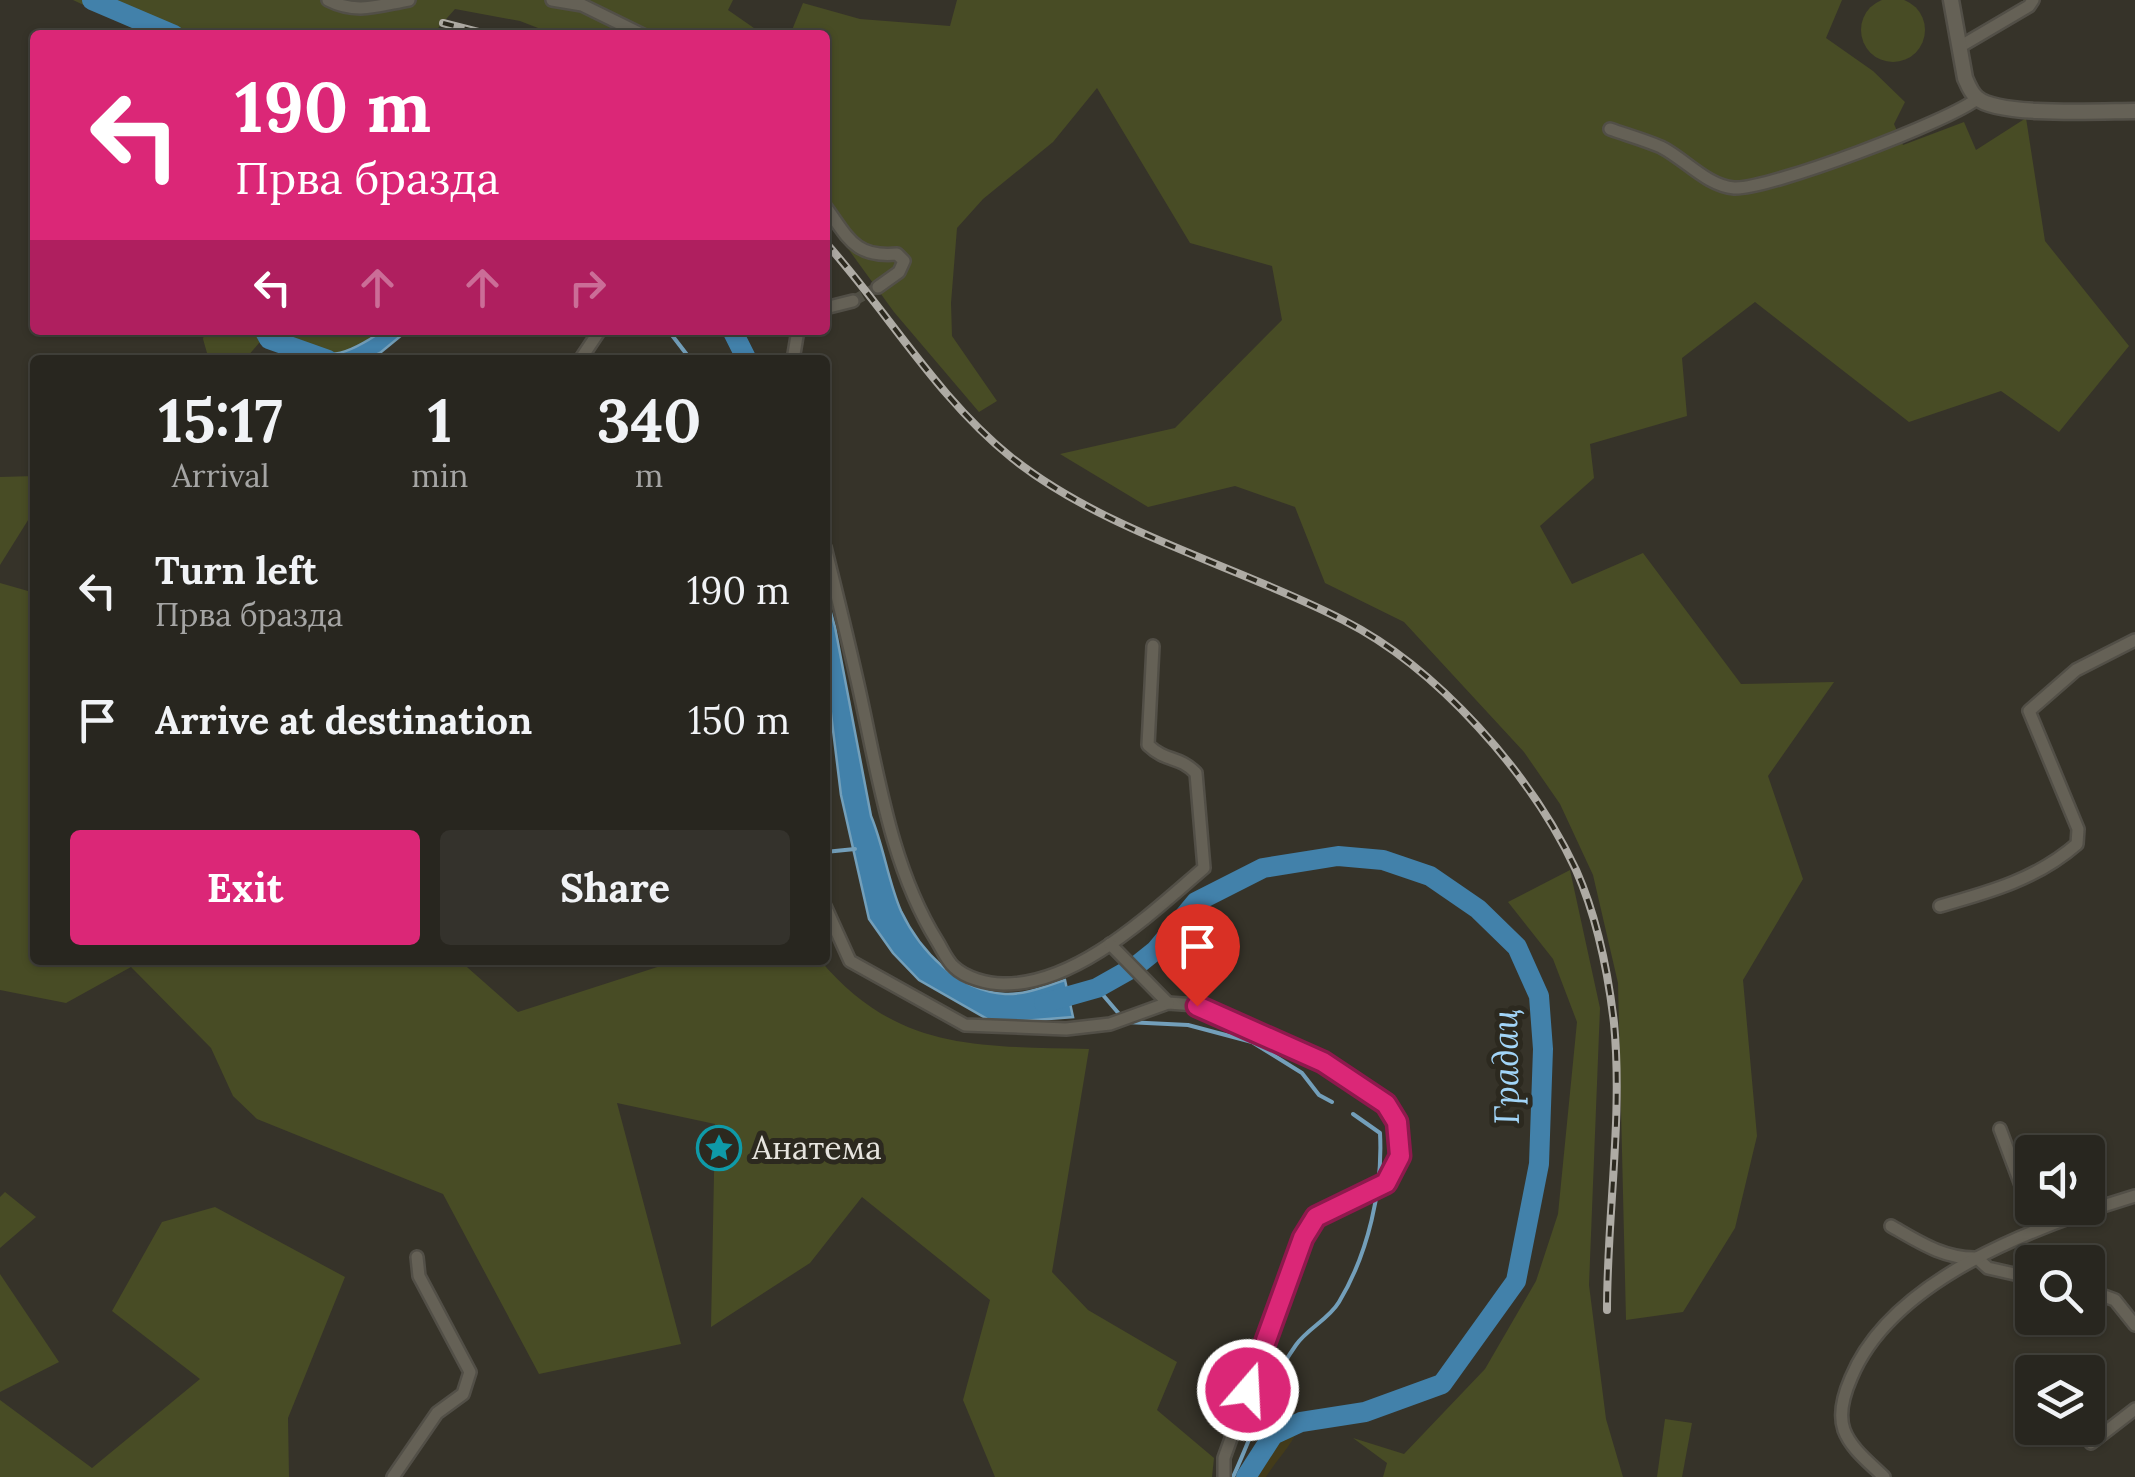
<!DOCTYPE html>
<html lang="en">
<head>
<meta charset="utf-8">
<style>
	:root { --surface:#28261f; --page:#34322c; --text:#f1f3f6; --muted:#a5a5a4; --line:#44433d; --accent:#db2777 }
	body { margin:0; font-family:Lora,serif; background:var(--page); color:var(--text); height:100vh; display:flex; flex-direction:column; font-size:38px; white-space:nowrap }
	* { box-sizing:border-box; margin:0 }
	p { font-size:32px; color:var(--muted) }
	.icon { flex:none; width:55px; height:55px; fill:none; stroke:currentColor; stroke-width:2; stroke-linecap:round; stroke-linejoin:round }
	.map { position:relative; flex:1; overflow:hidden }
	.panel { position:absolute; left:30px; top:355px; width:800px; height:610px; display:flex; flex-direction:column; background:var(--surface); border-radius:10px; box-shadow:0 2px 8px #0004,0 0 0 2px var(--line) }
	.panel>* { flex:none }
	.guide { position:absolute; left:30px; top:30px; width:800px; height:305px; border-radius:10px; box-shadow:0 2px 8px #0004,0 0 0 2px var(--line); background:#db2777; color:#fff; overflow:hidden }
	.tools { position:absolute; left:2015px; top:1135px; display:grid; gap:20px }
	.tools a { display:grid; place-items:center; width:90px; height:90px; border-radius:10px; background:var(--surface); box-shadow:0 2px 8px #0004,0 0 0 2px var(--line); font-size:50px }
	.pin { position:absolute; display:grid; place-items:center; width:85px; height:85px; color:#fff; margin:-102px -42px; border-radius:50% 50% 50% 0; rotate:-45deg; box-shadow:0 0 10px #0007 }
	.pin .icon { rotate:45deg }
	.me { position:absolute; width:110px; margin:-55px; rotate:19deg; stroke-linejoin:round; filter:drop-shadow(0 0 8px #0008) }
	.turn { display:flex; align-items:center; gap:35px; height:210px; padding:0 40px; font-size:45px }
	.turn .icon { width:130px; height:130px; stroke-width:2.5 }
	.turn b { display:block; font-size:70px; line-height:85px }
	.lanes { display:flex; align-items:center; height:95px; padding:0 40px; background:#0003; justify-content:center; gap:50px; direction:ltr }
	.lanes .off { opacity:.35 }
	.eta { display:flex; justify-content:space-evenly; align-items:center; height:170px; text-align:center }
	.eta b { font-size:60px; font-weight:800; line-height:70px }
	.primary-button { display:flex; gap:20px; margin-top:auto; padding:20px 40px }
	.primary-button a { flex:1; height:115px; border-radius:10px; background:var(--accent); color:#fff; font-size:40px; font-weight:800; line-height:115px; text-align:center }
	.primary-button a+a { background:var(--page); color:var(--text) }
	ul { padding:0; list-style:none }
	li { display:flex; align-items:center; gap:30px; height:130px; padding:0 40px }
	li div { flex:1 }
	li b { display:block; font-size:38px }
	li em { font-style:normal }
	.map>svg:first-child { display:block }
	.green { fill:#484c25 }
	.sand { fill:#433b1a }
	.water { fill:#4281aa; stroke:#739fba; stroke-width:2.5 }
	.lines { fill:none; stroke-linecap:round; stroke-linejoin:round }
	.stream { stroke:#739fba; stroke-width:4 }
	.river { stroke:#4281aa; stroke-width:20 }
	.minor-tunnel { stroke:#504e44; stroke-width:11; stroke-dasharray:11 5.5; stroke-linecap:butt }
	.minor-casing { stroke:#524f47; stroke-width:16 }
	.tertiary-casing { stroke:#524f47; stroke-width:19 }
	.minor { stroke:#656156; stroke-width:11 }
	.tertiary { stroke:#656156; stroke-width:14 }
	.rail-casing { stroke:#aeaba4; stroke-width:8 }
	.rail { stroke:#2c291f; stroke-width:4; stroke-dasharray:11; stroke-linecap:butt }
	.route-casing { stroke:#8e194d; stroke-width:25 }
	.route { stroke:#db2777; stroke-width:18 }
	.labels { text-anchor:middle; stroke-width:10; stroke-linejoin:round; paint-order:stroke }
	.poi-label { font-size:32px; fill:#e6e4de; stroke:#2c291f; text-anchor:start }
	.water-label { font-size:35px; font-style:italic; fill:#a2d5f8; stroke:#2c291f }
</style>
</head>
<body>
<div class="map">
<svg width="2135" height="1477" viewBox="0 0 2135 1477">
	<rect width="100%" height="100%" fill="#363329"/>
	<g class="green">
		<circle cx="1893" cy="30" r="32"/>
		<polygon points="73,0 733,0 728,10 764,35 556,35 520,21 455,9 432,35 147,35"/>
		<polygon points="957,0 1842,0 1826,38 1873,71 1905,102 1894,124 1903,145 1964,122 1976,150 2026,118 2045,241 2129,346 2059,432 2001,391 1909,422 1755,302 1682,358 1687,416 1590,444 1594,478 1540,526 1572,584 1643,553 1741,684 1834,682 1768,776 1803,879 1743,980 1757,1136 1735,1228 1683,1312 1626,1320 1618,983 1593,875 1560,804 1524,752 1404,622 1325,583 1295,507 1235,486 1148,507 1060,454 1175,428 1282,320 1272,266 1190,243 1097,88 1053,142 983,199 957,228 951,303 952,336 997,401 979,412 894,312 825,217 825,35 790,35 803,3 860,19 950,26"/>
		<polygon points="205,330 270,330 248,356 249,360 209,360 203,339"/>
		<path d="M279 330H384C332 365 332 357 279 330Z"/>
		<polygon points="35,476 35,509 0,565 0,477"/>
		<path d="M0 583 35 593V960H459L518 1012 679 960H820C897 1052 979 1046 1089 1049L1052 1272 1088 1310 1177 1362 1157 1410 1214 1458 1212 1477H995L963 1400 990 1300 862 1197 810 1263 711 1327 715 1124 617 1103 681 1344 539 1374 443 1194 257 1119 233 1096 211 1048 131 967 66 1003 0 990Z"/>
		<polygon points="1570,870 1600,1008 1589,1285 1606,1419 1623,1477 1383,1477 1387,1463 1353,1438 1404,1454 1485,1369 1536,1281 1558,1214 1577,1022 1553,959 1508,902"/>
		<polygon points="5,1192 36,1217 0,1248 0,1197"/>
		<polygon points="215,1207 345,1277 288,1418 289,1477 0,1477 0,1400 92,1468 200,1379 112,1311 162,1222"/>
		<polygon points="0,1274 59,1362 0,1392"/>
		<polygon points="1665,1419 1692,1423 1682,1477 1657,1477"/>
	</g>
	<path class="sand" d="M1301 1422C1295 1442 1277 1459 1266 1477H1246L1273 1435Z"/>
	<g class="water">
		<path d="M384 330H408L380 353 364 360H308L269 339C328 355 331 366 384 330Z"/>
		<path d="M825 591 835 627 871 816C884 847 888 881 901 911 920 951 958 991 1005 994 1025 995 1046 986 1065 980L1073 1017 1011 1022 989 1020 919 980 893 953 869 919 841 795 825 665Z"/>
	</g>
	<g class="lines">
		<g class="stream">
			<polyline points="668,330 691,360"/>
			<polyline points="825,852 855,849"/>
			<polyline points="1097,988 1120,1015"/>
			<polyline points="1126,1022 1188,1025 1252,1042 1302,1073 1319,1095 1332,1102"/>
			<path d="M1233 1477C1253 1434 1268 1384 1296 1345 1307 1329 1329 1319 1339 1302 1368 1254 1383 1189 1380 1133L1353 1114"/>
		</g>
		<g class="river">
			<polyline points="92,0 174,35"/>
			<polyline points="264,330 269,339 328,360"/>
			<polyline points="732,330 747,360"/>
			<polyline points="1044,1003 1097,988 1136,966 1156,950 1196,902 1263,868 1338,856 1383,860 1430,876 1478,909 1517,947 1539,996 1543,1049 1539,1164 1516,1281 1442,1384 1365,1412 1301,1422 1273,1435 1246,1477"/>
		</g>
		<polyline class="minor-tunnel" points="853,301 878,287"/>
		<defs>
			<g id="minor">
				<path d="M328 0C357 15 380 5 409 0"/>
				<polyline points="552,0 582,5 643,35"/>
				<polyline points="1961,46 2029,6 2033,0"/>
				<path d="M1610 129C1627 135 1645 140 1661 147 1685 159 1707 186 1734 188 1768 190 1951 121 1978 98"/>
				<path d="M825 206C848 237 854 258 897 254L904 261 899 272 878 287"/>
				<polyline points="825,308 853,301"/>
				<polyline points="580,360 600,330"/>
				<polyline points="793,360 798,330"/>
				<path d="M825 547C836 591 847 636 857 680 877 767 889 864 937 941 942 949 947 961 954 967 965 978 988 984 1003 984 1078 985 1151 913 1204 868L1196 773C1178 755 1167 763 1148 745L1153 646"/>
				<polyline points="825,906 850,961 965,1025 1066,1029 1110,1024 1168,1003 1197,1005 1323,1063 1386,1104 1397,1122 1401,1140 1394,1173 1386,1183 1317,1217 1303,1239 1224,1458 1224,1477"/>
				<path d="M1940 906C1990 892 2037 879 2077 844L2078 829 2029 711 2076 670 2135 640"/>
				<polyline points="1110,944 1168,1003"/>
				<polyline points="2000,1129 2037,1228"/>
				<path d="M1891 1226C1919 1242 1944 1259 1977 1258"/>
				<polyline points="1977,1258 1988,1268 2032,1278"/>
				<polyline points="2088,1290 2115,1300 2135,1325"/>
				<polyline points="2091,1443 2135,1409"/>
				<polyline points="393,1477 437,1413 463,1394 470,1372 419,1276 417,1257"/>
				<path d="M1884 1477C1870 1463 1851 1449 1844 1430 1838 1413 1844 1394 1851 1378 1892 1278 2039 1225 2135 1196"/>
			</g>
			<path id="tertiary" d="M1951 0 1965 78C1968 85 1971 93 1977 98 1999 117 2103 111 2135 111"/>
		</defs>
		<use href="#minor" class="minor-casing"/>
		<use href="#tertiary" class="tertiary-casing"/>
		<use href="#minor" class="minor"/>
		<use href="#tertiary" class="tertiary"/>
		<defs>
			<g id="rail">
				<polyline points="443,23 490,35"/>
				<path d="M825 242C889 313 936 397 1012 458 1107 533 1236 565 1343 620 1438 668 1531 774 1576 870 1597 917 1608 972 1614 1023 1623 1118 1607 1215 1607 1310"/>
			</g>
		</defs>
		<use href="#rail" class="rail-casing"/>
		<use href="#rail" class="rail"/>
	</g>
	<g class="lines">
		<defs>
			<polyline id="route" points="1197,1006 1323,1062 1386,1104 1397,1122 1400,1156 1386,1183 1316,1217 1303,1238 1248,1390"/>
		</defs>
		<use href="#route" class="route-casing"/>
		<use href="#route" class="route"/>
	</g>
	<defs>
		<symbol id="sight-ring" viewBox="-11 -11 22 22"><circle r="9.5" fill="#2c291f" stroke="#0f9aa8" stroke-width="1.5"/><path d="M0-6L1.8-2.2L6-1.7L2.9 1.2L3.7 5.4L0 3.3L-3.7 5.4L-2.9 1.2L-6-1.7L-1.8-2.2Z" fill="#0f9aa8"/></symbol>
	</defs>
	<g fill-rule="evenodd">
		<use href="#sight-ring" x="694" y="1123" width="50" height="50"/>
	</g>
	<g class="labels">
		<g class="poi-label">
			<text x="752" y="1159">Анатема</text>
		</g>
		<g class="water-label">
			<text transform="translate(1506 1067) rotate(-91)" y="12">Градац</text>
		</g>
	</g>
</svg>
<div class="tools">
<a><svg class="icon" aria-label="sound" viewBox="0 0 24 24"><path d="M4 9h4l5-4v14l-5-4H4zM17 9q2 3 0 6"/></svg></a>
<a><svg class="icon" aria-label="search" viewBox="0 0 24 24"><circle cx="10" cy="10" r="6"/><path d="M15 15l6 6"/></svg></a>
<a><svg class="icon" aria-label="layers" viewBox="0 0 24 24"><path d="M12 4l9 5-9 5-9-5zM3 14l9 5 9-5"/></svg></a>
</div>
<div class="pin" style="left:1197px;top:1006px;background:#d93025"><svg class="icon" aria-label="arrive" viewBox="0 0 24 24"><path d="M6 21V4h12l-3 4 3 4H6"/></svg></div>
<svg class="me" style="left:1248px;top:1390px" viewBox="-20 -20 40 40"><circle r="17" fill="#db2777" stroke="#fff" stroke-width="3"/><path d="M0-11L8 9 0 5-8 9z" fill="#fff"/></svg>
<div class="guide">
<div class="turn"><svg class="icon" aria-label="left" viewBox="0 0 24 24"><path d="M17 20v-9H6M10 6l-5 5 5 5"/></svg><div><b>190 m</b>Прва бразда</div></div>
<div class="lanes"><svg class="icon" aria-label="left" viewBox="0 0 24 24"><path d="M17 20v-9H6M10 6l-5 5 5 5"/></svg><svg class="icon off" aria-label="ahead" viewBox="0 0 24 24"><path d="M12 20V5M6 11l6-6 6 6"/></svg><svg class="icon off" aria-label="ahead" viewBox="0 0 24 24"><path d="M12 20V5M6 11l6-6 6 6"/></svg><svg class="icon off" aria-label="right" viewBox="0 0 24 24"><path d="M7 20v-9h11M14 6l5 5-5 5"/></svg></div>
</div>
<section class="panel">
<div class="eta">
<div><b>15:17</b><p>Arrival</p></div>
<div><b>1</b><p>min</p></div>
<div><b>340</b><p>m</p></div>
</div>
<ul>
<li><svg class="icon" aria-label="left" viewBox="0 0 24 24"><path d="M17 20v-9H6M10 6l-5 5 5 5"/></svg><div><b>Turn left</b><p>Прва бразда</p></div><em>190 m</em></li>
<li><svg class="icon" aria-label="arrive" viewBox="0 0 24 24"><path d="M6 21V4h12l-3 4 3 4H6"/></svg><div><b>Arrive at destination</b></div><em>150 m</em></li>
</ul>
<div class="primary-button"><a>Exit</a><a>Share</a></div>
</section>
</div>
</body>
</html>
